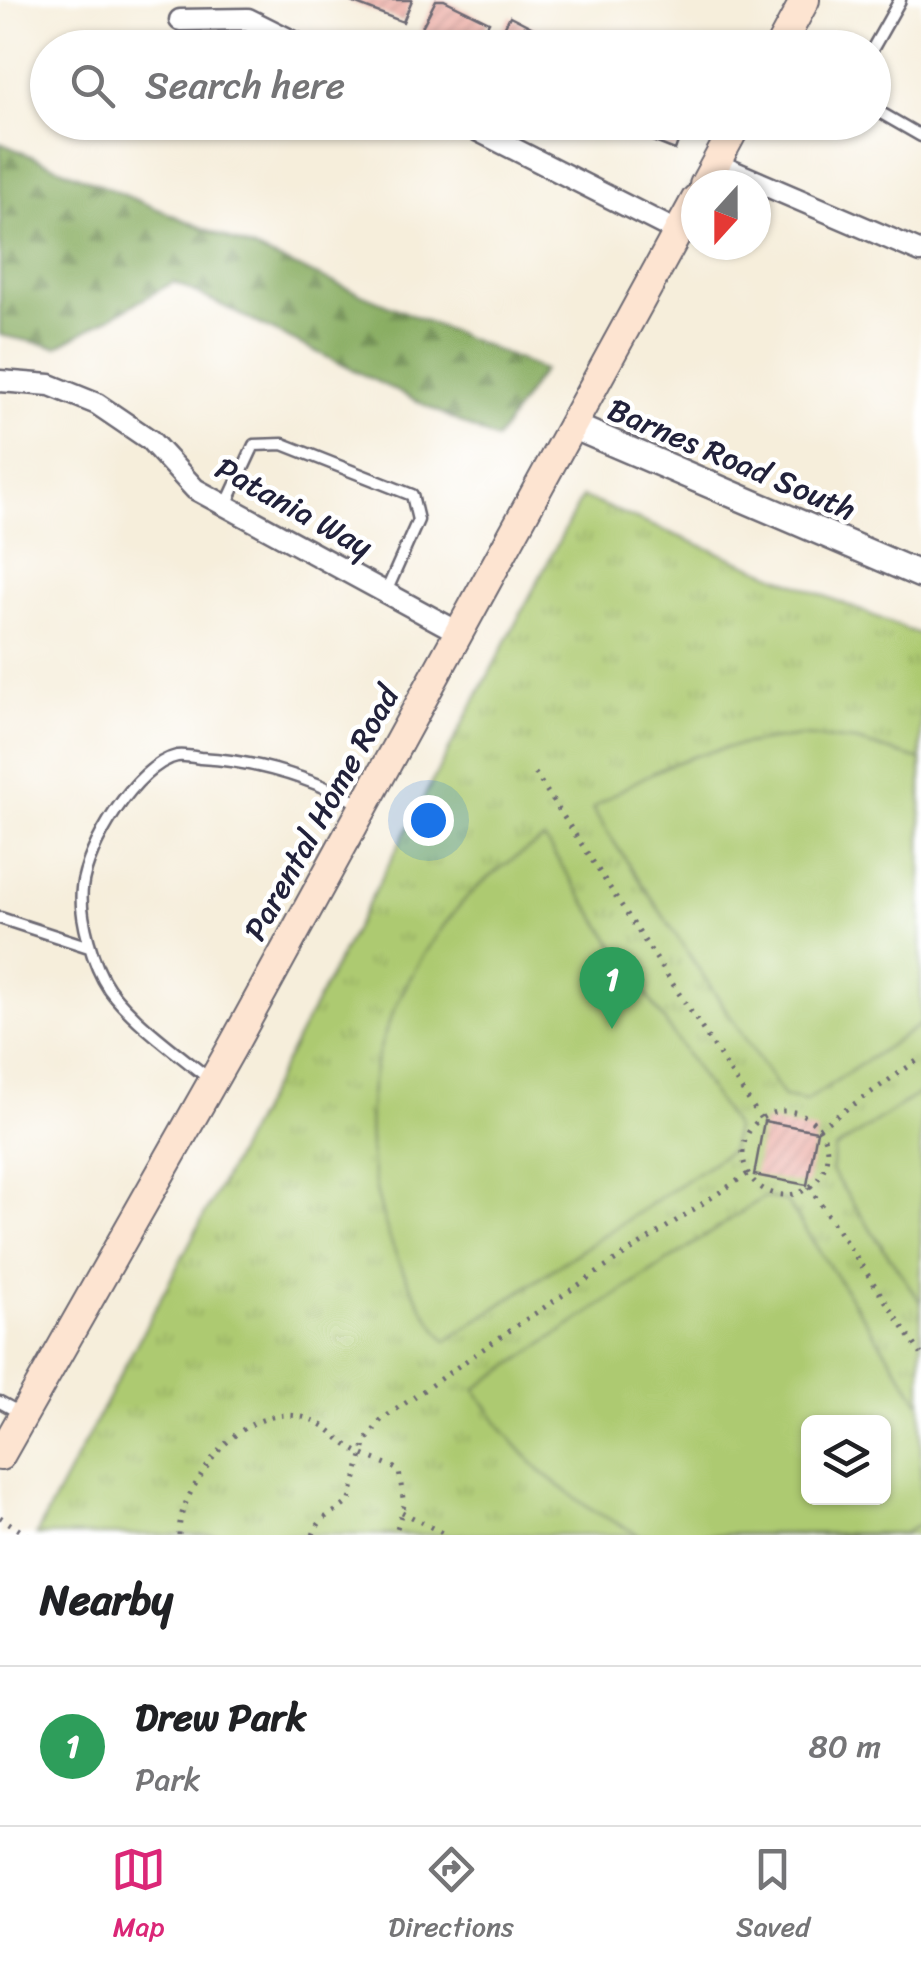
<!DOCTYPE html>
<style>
:root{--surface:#fff;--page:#f6f6f6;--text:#202124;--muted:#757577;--line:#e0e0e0;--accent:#db2777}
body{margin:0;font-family:Sriracha,sans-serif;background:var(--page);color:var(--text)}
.controls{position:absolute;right:30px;bottom:30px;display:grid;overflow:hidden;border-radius:15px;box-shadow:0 2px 8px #0004}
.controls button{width:90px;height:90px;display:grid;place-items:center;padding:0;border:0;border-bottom:2px solid var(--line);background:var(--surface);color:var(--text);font:50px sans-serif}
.compass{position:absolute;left:681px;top:170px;width:90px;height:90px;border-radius:50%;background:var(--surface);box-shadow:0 2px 8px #0004;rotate:201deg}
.you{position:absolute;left:428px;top:820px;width:35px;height:35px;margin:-25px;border:8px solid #fff;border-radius:50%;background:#1a73e8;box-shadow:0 0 0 15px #1a73e833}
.badge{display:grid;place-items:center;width:65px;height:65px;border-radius:50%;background:var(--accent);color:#fff;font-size:32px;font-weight:700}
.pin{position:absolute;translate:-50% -82px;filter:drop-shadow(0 2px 5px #0008)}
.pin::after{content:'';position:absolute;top:52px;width:35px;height:30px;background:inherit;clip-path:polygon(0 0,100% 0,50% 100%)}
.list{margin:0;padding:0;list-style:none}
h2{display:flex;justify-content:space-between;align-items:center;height:130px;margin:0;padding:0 40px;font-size:42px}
h2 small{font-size:32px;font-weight:400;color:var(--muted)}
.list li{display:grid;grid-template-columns:65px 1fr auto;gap:30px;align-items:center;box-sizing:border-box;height:160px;padding:0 40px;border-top:2px solid var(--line)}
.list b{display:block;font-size:38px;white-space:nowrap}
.list p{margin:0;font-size:32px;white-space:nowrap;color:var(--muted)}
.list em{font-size:32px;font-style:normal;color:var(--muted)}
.icon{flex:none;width:55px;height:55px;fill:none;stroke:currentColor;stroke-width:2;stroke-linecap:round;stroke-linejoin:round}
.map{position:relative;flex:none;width:921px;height:1535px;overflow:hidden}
.search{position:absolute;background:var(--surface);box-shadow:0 2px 8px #0004;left:30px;right:30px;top:30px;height:110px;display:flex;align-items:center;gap:25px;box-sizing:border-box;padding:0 35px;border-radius:55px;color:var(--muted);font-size:38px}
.sheet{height:290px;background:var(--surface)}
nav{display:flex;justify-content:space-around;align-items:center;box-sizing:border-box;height:140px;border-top:2px solid var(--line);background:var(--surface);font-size:28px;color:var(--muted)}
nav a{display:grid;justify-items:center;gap:5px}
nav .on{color:var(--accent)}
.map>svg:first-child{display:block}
.grass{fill:url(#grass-tufts);stroke:#687656;stroke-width:2.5;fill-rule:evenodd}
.forest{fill:url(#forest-firs);stroke:#56684f;stroke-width:2.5}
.pitch{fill:#adca71;stroke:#687656;stroke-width:2.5;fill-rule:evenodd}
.building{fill:url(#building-hatch)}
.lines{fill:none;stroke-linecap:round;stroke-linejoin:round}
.service-casing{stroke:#6c6973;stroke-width:15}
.minor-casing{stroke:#6c6973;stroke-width:25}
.tertiary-casing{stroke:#6c6973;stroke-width:30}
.secondary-casing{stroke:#6c6973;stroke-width:32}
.path{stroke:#6c6973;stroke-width:5;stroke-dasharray:2.5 8;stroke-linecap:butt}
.service{stroke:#fff;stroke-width:10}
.minor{stroke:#fff;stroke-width:20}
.tertiary{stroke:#fff;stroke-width:25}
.secondary{stroke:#fde4d1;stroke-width:28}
.labels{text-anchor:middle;stroke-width:9;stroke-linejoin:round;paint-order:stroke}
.street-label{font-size:32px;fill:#22223b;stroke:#fff}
</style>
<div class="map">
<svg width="921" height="1535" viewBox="0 0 921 1535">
<defs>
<pattern id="grass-tufts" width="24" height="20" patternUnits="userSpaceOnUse" patternTransform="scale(2.5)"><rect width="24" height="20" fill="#adca71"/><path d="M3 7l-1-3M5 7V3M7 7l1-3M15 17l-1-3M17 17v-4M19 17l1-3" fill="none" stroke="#95ad63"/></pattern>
<pattern id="forest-firs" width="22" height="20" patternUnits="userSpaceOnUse" patternTransform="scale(2.5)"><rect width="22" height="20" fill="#8aae63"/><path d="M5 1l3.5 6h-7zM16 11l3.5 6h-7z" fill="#708d53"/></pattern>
<pattern id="building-hatch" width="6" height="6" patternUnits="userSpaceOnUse" patternTransform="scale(2.5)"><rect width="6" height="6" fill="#ecada5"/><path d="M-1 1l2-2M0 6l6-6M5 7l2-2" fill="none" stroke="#ca958f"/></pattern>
</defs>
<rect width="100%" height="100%" fill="#fff"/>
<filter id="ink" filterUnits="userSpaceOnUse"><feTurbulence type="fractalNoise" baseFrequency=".01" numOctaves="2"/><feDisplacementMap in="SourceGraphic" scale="20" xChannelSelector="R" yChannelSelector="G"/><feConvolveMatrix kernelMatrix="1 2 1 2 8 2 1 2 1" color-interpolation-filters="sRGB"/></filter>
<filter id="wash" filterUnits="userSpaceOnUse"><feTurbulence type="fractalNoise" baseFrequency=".0048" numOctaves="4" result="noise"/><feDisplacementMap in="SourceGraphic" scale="40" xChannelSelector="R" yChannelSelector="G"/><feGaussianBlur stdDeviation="2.25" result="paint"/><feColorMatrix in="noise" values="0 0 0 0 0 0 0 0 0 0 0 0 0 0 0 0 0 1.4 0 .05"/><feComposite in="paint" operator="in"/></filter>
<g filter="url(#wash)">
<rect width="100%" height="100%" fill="#f6eedb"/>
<path class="grass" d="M582,497L921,635V1535H36ZM808,1422H884V1498H808Z"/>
<path class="forest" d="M0,143L543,370L496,440L174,282L57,347L0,335Z"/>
<path class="pitch" d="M801,736L856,741L921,760V1024L806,1101L784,1097L592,809C666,757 713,747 801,736Z
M544,839L735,1128L731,1150L446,1341C389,1267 357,1168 374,1074C384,1016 422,950 460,905C483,878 514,858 544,839Z
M921,1092V1303L831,1171L835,1149Z
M764,1197L786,1201L921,1404V1524L904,1533L640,1535L590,1509L540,1471L503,1430L475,1389ZM884,1422V1498H808V1422Z"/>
<g id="blocks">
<path class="building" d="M346,0H412L403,22Z
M436,0H444L489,22L476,48H452L420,31Z
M510,16L541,32L533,48H494Z
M624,122H685L675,150L622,129Z
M764,1121L817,1131L807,1185L754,1175Z"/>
</g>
</g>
<g filter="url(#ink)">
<use href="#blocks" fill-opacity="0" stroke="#6c6973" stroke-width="2.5"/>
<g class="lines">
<g class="service-casing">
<path id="service" d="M873,48L900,0
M874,109L921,136
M226,505L254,445L283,444L412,495L418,520L386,592
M0,918L89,947
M212,1081C181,1056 132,1021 109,989C93,966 79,917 82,888C86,848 136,765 177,756C184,755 194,757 200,758C258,761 309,777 360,804
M0,1402L22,1414"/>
</g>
<g class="minor-casing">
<path id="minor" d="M180,20L248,19L306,48
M461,122L678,232
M716,164L921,252
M0,381L50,385L97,404L150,440L195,489L460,633"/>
</g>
<g class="tertiary-casing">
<path id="tertiary" d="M573,426L921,575"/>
</g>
<g class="secondary-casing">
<path id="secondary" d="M779,48L805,0
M704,185L738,122
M0,1456L231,1049L696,199"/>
</g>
<path class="path" d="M535,773L761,1119
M743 1153a42 42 0 1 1 84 0a42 42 0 1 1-84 0Z
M819,1128L921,1058
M809,1187L921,1354
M402,1512L446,1535
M0,1517L27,1535
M179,1535C179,1508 193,1487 208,1465C231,1429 278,1400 320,1424C332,1430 340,1441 351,1448C366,1458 384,1461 399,1471L404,1505L395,1535
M313,1535C322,1512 334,1516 350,1500L366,1441L381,1420L522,1322L749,1173"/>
<use href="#service" class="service"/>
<use href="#minor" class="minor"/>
<use href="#tertiary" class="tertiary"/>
<use href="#secondary" class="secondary"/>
</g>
</g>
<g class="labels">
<g class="street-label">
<text transform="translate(732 459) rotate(23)" y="11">Barnes Road South</text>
<text transform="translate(294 507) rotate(29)" y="11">Patania Way</text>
<text transform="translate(321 813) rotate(-61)" y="11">Parental Home Road</text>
</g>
</g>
</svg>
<div class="controls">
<button><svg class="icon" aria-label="layers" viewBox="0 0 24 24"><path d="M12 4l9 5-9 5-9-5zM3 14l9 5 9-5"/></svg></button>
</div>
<svg class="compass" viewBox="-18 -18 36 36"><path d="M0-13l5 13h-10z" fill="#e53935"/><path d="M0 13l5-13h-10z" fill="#757577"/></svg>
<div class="you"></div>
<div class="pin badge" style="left:612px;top:1029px;background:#2e9e5b">1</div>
<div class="search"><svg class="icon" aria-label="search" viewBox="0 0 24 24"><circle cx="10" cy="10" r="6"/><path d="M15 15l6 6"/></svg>Search here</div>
</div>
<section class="sheet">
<h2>Nearby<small></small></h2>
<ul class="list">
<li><span class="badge" style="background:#2e9e5b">1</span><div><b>Drew Park</b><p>Park</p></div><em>80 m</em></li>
</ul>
</section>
<nav>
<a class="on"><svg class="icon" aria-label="map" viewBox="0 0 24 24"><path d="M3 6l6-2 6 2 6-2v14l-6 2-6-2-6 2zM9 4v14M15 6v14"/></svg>Map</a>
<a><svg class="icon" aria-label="directions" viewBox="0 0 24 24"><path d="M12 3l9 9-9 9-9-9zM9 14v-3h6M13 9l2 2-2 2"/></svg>Directions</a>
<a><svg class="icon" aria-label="saved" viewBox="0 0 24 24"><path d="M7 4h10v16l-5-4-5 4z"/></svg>Saved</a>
</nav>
